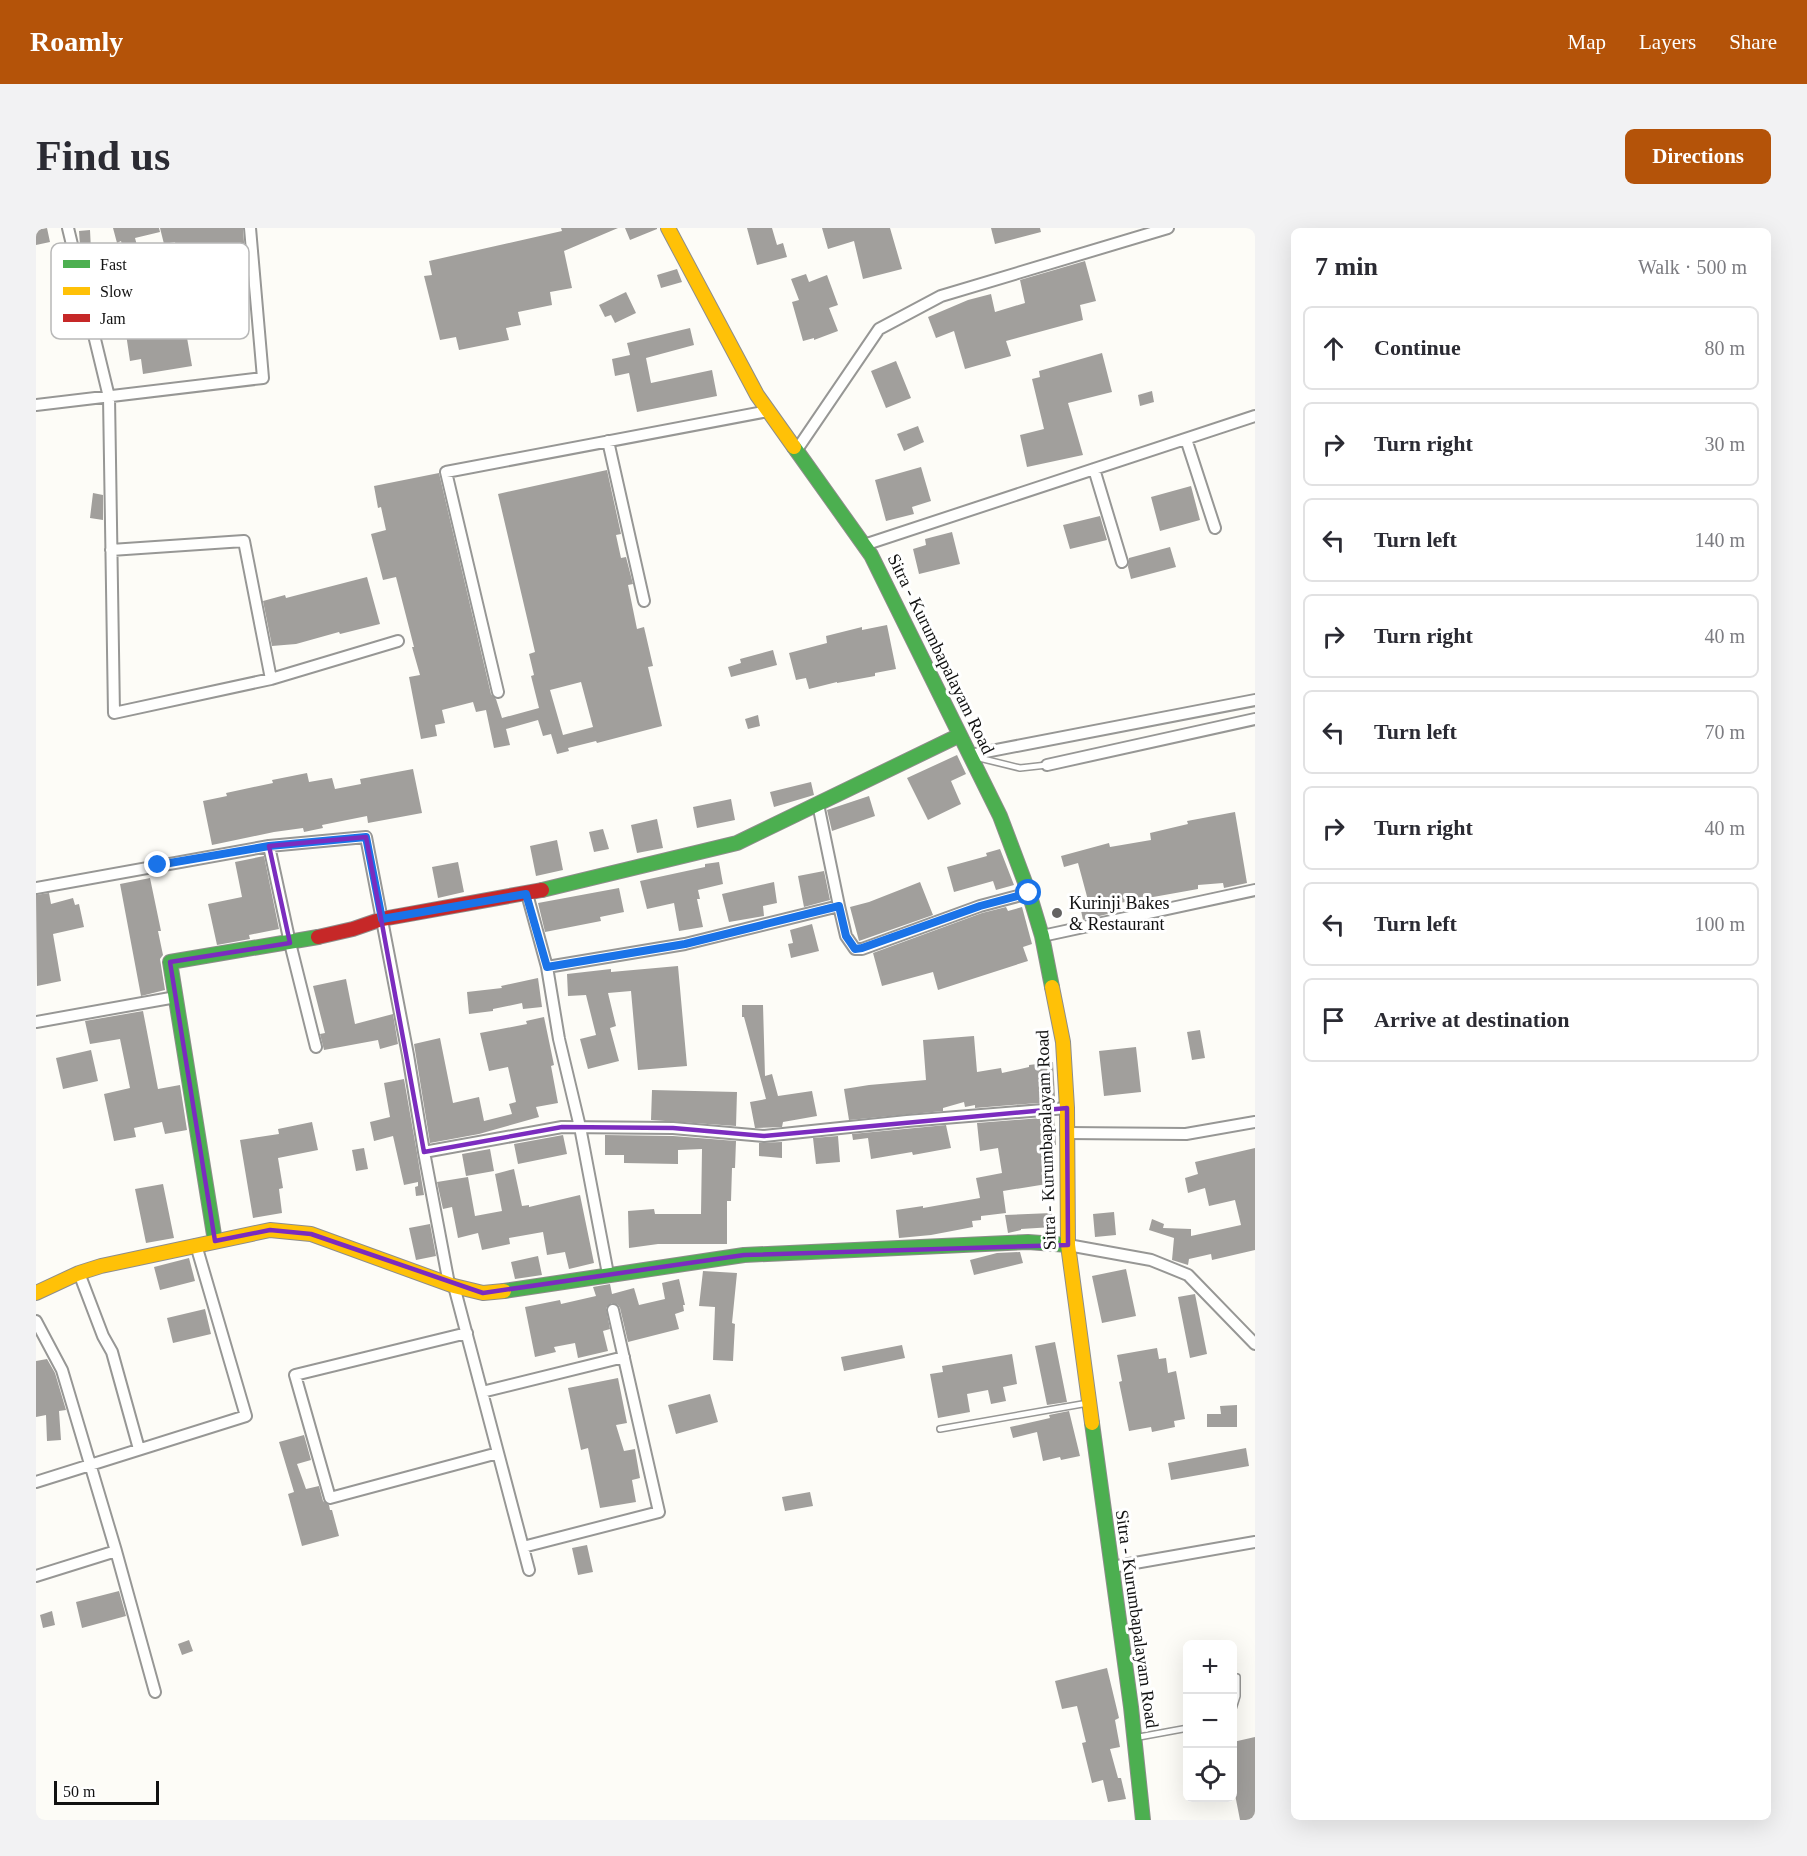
<!DOCTYPE html>
<meta charset="utf-8">
<style>
:root{--surface:#fff;--page:#f2f2f3;--text:#2b2b33;--muted:#7c7c81;--line:#e1e1e2;--accent:#b45309}
body{margin:0;font-family:Georgia,serif;background:var(--page);color:var(--text)}
.controls{position:absolute;right:18px;bottom:18px;display:grid;overflow:hidden;border-radius:9px;box-shadow:0 6px 24px #0002}
.controls button{width:54px;height:54px;display:grid;place-items:center;padding:0;border:0;border-bottom:2px solid var(--line);background:var(--surface);color:var(--text);font:30px sans-serif}
.scale{position:absolute;left:18px;bottom:15px;width:105px;box-sizing:border-box;padding-left:6px;border:3px solid #111;border-top:0;font-size:16px;line-height:21px;white-space:nowrap;color:#111;-webkit-text-stroke:4px #fff;paint-order:stroke}
.stop{position:absolute;width:18px;height:18px;margin:-14px;border:4px solid #1a73e8;border-radius:50%;background:#fff}
.stop.end{background:#1a73e8;border-color:#fff;box-shadow:0 2px 6px #0008}
.list{margin:0;padding:0;list-style:none}
h2{display:flex;justify-content:space-between;align-items:center;height:78px;margin:0;padding:0 24px;font-size:26px}
h2 small{font-size:20px;font-weight:400;color:var(--muted)}
.list li{display:grid;grid-template-columns:39px 1fr auto;gap:18px;align-items:center;box-sizing:border-box;height:84px;margin:0 12px 12px;padding:0 12px;border:2px solid var(--line);border-radius:9px}
.list b{display:block;font-size:22px;white-space:nowrap}
.list em{font-size:20px;font-style:normal;color:var(--muted)}
.icon{flex:none;width:33px;height:33px;fill:none;stroke:currentColor;stroke-width:2;stroke-linecap:round;stroke-linejoin:round}
.map{position:relative;flex:none;width:1219px;height:1592px;overflow:hidden;border-radius:9px}
header{display:flex;align-items:center;gap:36px;box-sizing:border-box;height:84px;padding:0 30px;background:var(--accent);color:#fff}
header strong{font-size:28px}
nav{display:flex;gap:33px;margin-inline-start:auto;font-size:21px}
.intro{display:flex;align-items:center;justify-content:space-between;box-sizing:border-box;height:144px;padding:0 36px}
h1{margin:0;font-size:42px}
.button{padding:15px 27px;border-radius:9px;background:var(--accent);color:#fff;font-size:21px;font-weight:700}
main{display:flex;gap:36px;padding:0 36px}
aside{flex:1;background:var(--surface);border-radius:9px;box-shadow:0 6px 24px #0002}
.map>svg:first-child{display:block}
.building{fill:#a19f9c;fill-rule:evenodd}
.lines{fill:none;stroke-linecap:round;stroke-linejoin:round}
.lane-casing{stroke:#979795;stroke-width:8}
.street-casing{stroke:#979795;stroke-width:14}
.fast-casing{stroke:#8e8d8b;stroke-width:16}
.slow-casing{stroke:#8e8d8b;stroke-width:16}
.jam-casing{stroke:#8e8d8b;stroke-width:16}
.lane{stroke:#fffffe;stroke-width:5}
.street{stroke:#fffffe;stroke-width:10}
.fast{stroke:#4caf50;stroke-width:14}
.slow{stroke:#ffc107;stroke-width:14}
.jam{stroke:#c62828;stroke-width:14}
.route{stroke:#1a73e8;stroke-width:8}
.marked{fill:none;stroke:#7b2cbf;stroke-width:4.5;stroke-linejoin:round}
.poi-dot{fill:#646362;stroke:#fff;stroke-width:2}
.labels{text-anchor:middle;stroke-width:6;stroke-linejoin:round;paint-order:stroke}
.street-label{font-size:18px;fill:#111;stroke:#fff}
.poi-label{font-size:18px;fill:#111;stroke:#fff;text-anchor:start}
.key{fill:#fff;stroke:#b8b8b8;stroke-width:1.5}
.key-label{font-size:16px;fill:#111}
</style>
<header>
<strong>Roamly</strong>
<nav><a>Map</a><a>Layers</a><a>Share</a></nav>
</header>
<div class="intro"><h1>Find us</h1><a class="button">Directions</a></div>
<main>
<div class="map">
<svg width="1219" height="1592" viewBox="0 0 1219 1592">
<rect width="100%" height="100%" fill="#fdfcf7"/>
<path class="building" d="M11,0L14,14L0,17V2Z
M77,0H123L124,4L99,10L102,21L88,24L85,13L81,15Z
M124,0H207L211,56L188,59L185,35L143,39L139,14L128,16Z
M525,0H582L528,23L536,60L514,64L516,77L482,84L485,97L470,100L473,112L423,122L420,109L404,112L388,48L396,47L393,33L526,3Z
M589,0H621V1L594,12Z
M711,0H736L741,17L747,15L751,29L721,37Z
M786,0H854L866,41L827,51L818,13L792,21Z
M955,0H1004L1005,4L959,16Z
M54,2L55,22L62,45L51,48L44,18L43,3Z
M1049,33L1060,73L1044,77L1047,92L970,113L975,128L929,141L918,103L900,110L892,89L932,72L955,66L959,84L989,75L984,52Z
M641,41L646,54L625,60L621,47Z
M153,43L157,74L145,76L156,138L107,146L105,131L94,133L89,99L67,104L64,92L112,82L105,52Z
M770,46L773,54L791,47L802,77L793,80L802,103L778,112V110L767,113L756,74L763,72L755,51Z
M590,64L600,85L579,95L575,87L569,89L563,77Z
M654,100L658,117L610,130L615,155L676,142L681,168L601,184L593,145L579,148L576,131L594,127L591,115Z
M1066,125L1076,164L1032,175L1047,227L991,239L984,207L1008,201L996,151L1004,149L1003,143Z
M860,133L875,170L850,180L835,143Z
M1116,163L1118,174L1104,178L1102,167Z
M882,198L888,214L868,223L861,206Z
M885,239L895,273L876,279L878,286L850,293L839,252Z
M571,242L585,306L580,307L585,330L590,329L597,356L592,357L601,401L608,399L617,438L612,439L626,498L561,515L560,513L532,520L533,523L521,526L515,506L507,508L502,492L470,501L474,517L458,520L450,482L440,484L437,474L406,482L409,495L399,497L401,508L385,511L373,449L384,447L376,419H378L360,349L347,352L335,306L350,302L345,279L342,280L338,258L403,245L455,466L460,471L466,490L503,480L495,448L498,447L493,426L499,424L462,266ZM545,454L557,499L527,507L514,462Z
M1155,258L1164,292L1124,303L1115,269Z
M57,265L67,267V292L54,290Z
M1064,288L1071,312L1034,321L1027,297Z
M916,304L924,336L883,346L877,321L890,317L889,311Z
M1134,319L1140,339L1095,351L1092,339L1093,330Z
M331,349L344,396L304,406L303,404L260,416L236,418L227,373L249,367L250,370Z
M851,397L860,441L839,445V448L801,455V454L773,461L770,450L760,452L753,425L791,415L790,408L826,399V402Z
M737,422L741,437L695,449L692,439L705,435L704,431Z
M722,487L724,498L712,501L709,491Z
M921,527L930,546L915,553L925,576L892,592L871,550Z
M377,541L386,585L332,595L331,588L286,597L287,600L268,604L267,600L238,604L176,617L167,573L191,568L190,565L237,555L236,552L271,545L273,554L296,550L299,561L325,556L324,551Z
M775,554L778,567L738,579L734,564Z
M833,568L839,588L796,603L791,582Z
M695,571L699,592L661,600L657,579Z
M1199,584L1211,655L1188,660L1187,655L1162,657V661L1078,676L1080,684L1047,692L1044,678L1053,676L1042,635L1028,639L1025,628L1073,615L1074,619L1115,612L1114,605L1152,596L1151,593Z
M621,591L627,620L601,625L595,597Z
M567,601L573,621L558,624L553,604Z
M521,612L527,642L500,648L494,618Z
M964,621L978,657L960,662L957,653L918,664L911,639L951,628L950,625Z
M228,628L243,701L213,707L214,711L181,717L172,676L206,669L199,634Z
M422,634L428,664L402,670L396,639Z
M683,634L687,656L662,662L664,671H661L667,699L643,703L638,675L611,681L604,653L669,639V636Z
M788,643L794,672L768,679L762,648Z
M114,650L125,703H122L127,727L124,731L129,762L105,768L84,656Z
M738,654L741,675L727,678L728,688L693,694L686,666Z
M884,654L897,687L823,713L814,679L833,674Z
M583,660L588,684L564,689L565,693L509,704L502,675Z
M13,665L15,676L37,670L39,677L43,676L48,699L17,706L25,753L1,758L0,667Z
M970,679L972,683L986,679L996,716L987,719L992,733L902,762L897,744L846,758L837,725L946,685Z
M776,696L783,723L755,730L752,716L757,715L754,702Z
M642,738L651,838L602,842L595,763L572,765L580,798L574,800L583,833L552,841L544,811L560,807L550,767L532,768L531,746L575,741V744Z
M502,750L506,779L487,781L486,775L457,781V783L433,786L431,764L466,760L465,758Z
M310,751L319,796L357,786L362,816L344,821L342,812L288,822L284,806L289,805L277,758Z
M706,777H727L729,848L736,846L742,868L776,863L781,888L747,894L746,899L719,900L714,874L730,871L708,789H706Z
M107,783L122,861L144,857L151,902L129,906L126,894L98,900L100,909L78,913L68,866L94,860L84,811L54,816L49,793Z
M508,789L518,837L515,838L522,875L500,879L503,889L443,906L394,915L378,816L404,810L417,875L443,869L448,893L476,886L473,876L480,874L472,839L453,843L444,805L491,796L490,793Z
M1164,802L1169,830L1156,832L1151,804Z
M938,808L941,844L965,840L966,845L993,839V837L1017,834L1019,869L1014,870L1015,874L939,880V877L929,879L928,874L907,880V883L813,892L808,861L833,857L890,852L887,812Z
M1100,819L1105,864L1068,868L1063,823Z
M55,822L62,853L27,861L20,830Z
M368,851L381,925L388,967L380,968L379,959L382,958V954L368,957L357,908L338,913L334,894L354,889L348,855Z
M616,862L701,864L700,898L615,892Z
M1018,889L1020,917L1011,918L1017,955L967,963L970,985L945,988V992L936,993L937,999L895,1007L863,1010L860,982L887,978V980L944,970L940,950L966,945L962,920L944,923L941,895Z
M276,894L282,922L242,930L247,960L243,961L246,985L217,990L204,912L243,906L242,901Z
M910,897L915,920L877,927L876,924L835,931L832,910L817,912L816,906Z
M527,907L531,926L482,936L478,916Z
M569,907L637,908L700,913L699,940H696L695,973H691V1016H622L593,1020L592,983L618,981L619,986H665L666,921L642,922V936L588,935V927H569Z
M802,908L804,934L780,936L777,910Z
M746,914V930L723,928V915Z
M328,920L332,941L320,943L316,922Z
M1219,920V1022L1176,1032L1175,1026L1153,1031L1152,1037L1136,1032L1138,1010L1113,1002L1116,991L1128,996L1127,1000L1155,1001V1008L1205,997L1199,972L1173,978L1169,960L1152,965L1149,950L1162,946L1159,934Z
M454,921L458,943L430,948L426,926Z
M478,941L486,978L493,977V979L544,967L558,1035L533,1041L529,1024L511,1027L507,1004L473,1010L474,1016L446,1022L442,1005L422,1010L416,979L407,981L401,954L432,949L439,988L466,983L459,946Z
M127,956L138,1010L110,1015L99,961Z
M1078,984L1080,1007L1059,1009L1057,986Z
M1016,985L1017,999L985,1001V1002L972,1005L969,987Z
M394,996L400,1028L380,1032L373,1000Z
M984,1024L987,1035L938,1047L934,1032L961,1025Z
M502,1028L506,1047L479,1051L475,1034Z
M153,1030L159,1053L124,1062L118,1039Z
M1090,1041L1100,1088L1066,1095L1056,1048Z
M667,1043L701,1045L696,1095L699,1096L697,1133L677,1132L679,1079L663,1078Z
M643,1051L649,1077H647L648,1083L639,1086L643,1101L592,1114L584,1080L582,1077L576,1075L570,1080L574,1101L567,1103L572,1123L542,1130L539,1115L518,1119L520,1124L499,1129L489,1079L524,1072L525,1076L560,1068L557,1059L574,1056L576,1066L598,1060L603,1077L629,1071L626,1055Z
M1159,1066L1171,1126L1154,1130L1142,1069Z
M169,1081L175,1106L137,1115L131,1090Z
M1019,1114L1031,1174L1011,1177L999,1118Z
M866,1117L869,1130L808,1143L805,1129Z
M1121,1120L1123,1131L1130,1130L1132,1145L1140,1143L1149,1191L1138,1193L1139,1199L1116,1204L1115,1199L1093,1203L1083,1154L1086,1153L1081,1127Z
M976,1126L981,1156L967,1159L970,1173L955,1176L952,1162L931,1166L934,1184L902,1190L894,1146L907,1144L906,1138Z
M11,1131L19,1145L30,1182L23,1183L25,1212L11,1213L10,1187L0,1189V1133Z
M582,1150L591,1195L580,1197L588,1223L599,1221L604,1250L596,1252L600,1274L564,1280L552,1220L545,1222L532,1160Z
M674,1166L682,1194L640,1206L632,1177Z
M1201,1177V1199H1171V1186H1185L1184,1178Z
M1033,1183L1044,1228L1025,1232L1024,1229L1007,1233L1001,1204L977,1210L974,1199L1014,1190L1013,1187Z
M268,1207L275,1232L261,1236L270,1261L283,1258L287,1273L293,1277L294,1282H296L303,1308L266,1318L252,1266L258,1264L243,1214Z
M1210,1220L1213,1238L1135,1252L1132,1235Z
M774,1264L777,1278L749,1283L746,1269Z
M551,1317L557,1344L542,1347L536,1320Z
M83,1363L90,1388L46,1400L40,1374Z
M16,1383L19,1397L7,1400L4,1387Z
M153,1412L157,1423L146,1427L142,1416Z
M1071,1440L1083,1490L1079,1492L1084,1519L1074,1521L1082,1550H1085L1090,1571L1072,1574L1067,1552L1056,1555L1046,1515L1050,1514L1041,1478L1026,1481L1019,1453Z
M1219,1509V1592H1204L1197,1556V1514Z"/>
<g class="lines">
<g class="lane-casing">
<path id="lane" d="M939,529L984,540L1011,537
M904,1201L1052,1175
M1196,1484L1201,1468V1449
M1103,1509L1152,1500"/>
</g>
<g class="street-casing">
<path id="street" d="M32,0L73,169L78,485L235,451L362,413
M0,177L227,150L214,0
M1150,211L1179,300
M572,213L608,373
M760,223L843,101L905,68L1132,0
M1058,241L1086,334
M828,317L1219,188
M75,322L208,313L235,451
M462,464L410,244L732,183
M934,527L1219,472
M1011,537L1219,491
M233,618L254,715L280,819
M0,660L233,618L330,609L372,827L388,924
M491,666L511,739L649,716L803,678L782,576
M803,678L810,708L819,721H826L944,678L993,665
M1006,708L1219,662
M511,739L523,811L544,899L572,1046
M0,794L140,769
M1030,905L1150,906L1219,894
M1032,1017L1115,1032L1152,1047L1219,1116
M43,1045L67,1108L76,1124L103,1221
M413,1056L388,924L526,899L637,900L728,908L871,893L1031,880
M418,1058L493,1342
M0,1093L26,1142L80,1323L0,1348
M431,1105L259,1147L294,1270L462,1225
M446,1164L588,1129
M0,1254L210,1188L160,1017
M487,1319L623,1284L577,1082
M80,1323L119,1464
M1076,1339L1219,1314"/>
</g>
<g class="fast-casing">
<path id="fast" d="M758,219L835,327L964,588L993,665L1006,708L1016,759
M506,662L701,615L924,507
M179,1013L134,734L282,709
M468,1063L708,1027L992,1014L1032,1017
M1056,1195L1095,1479L1107,1592"/>
</g>
<g class="slow-casing">
<path id="slow" d="M632,0L721,167L758,219
M1016,759L1027,814L1031,880L1032,1017L1056,1195
M0,1065L43,1045L65,1038L234,1002L275,1006L418,1058L447,1065L468,1063"/>
</g>
<g class="jam-casing">
<path id="jam" d="M282,709L317,701L346,691L506,662"/>
</g>
<use href="#lane" class="lane"/>
<use href="#street" class="street"/>
<use href="#fast" class="fast"/>
<use href="#slow" class="slow"/>
<use href="#jam" class="jam"/>
</g>
<g class="lines">
<path class="route" d="M122,637L233,618L330,609L346,691L490,666L511,739L649,716L803,678L810,708L819,721L826,720L944,678L993,665"/>
</g>
<path class="marked" d="M330,609L388,924L526,899L637,900L728,908L1031,880L1032,1017L708,1027L447,1065L275,1006L234,1002L179,1013L134,734L254,715L233,618Z"/>
<circle class="poi-dot" cx="1021" cy="685" r="6"/>
<g class="labels">
<g class="street-label">
<text transform="translate(905 426) rotate(64)" y="6">Sitra - Kurumbapalayam Road</text>
<text transform="translate(1010 912) rotate(-92)" y="6">Sitra - Kurumbapalayam Road</text>
<text transform="translate(1101 1391) rotate(82)" y="6">Sitra - Kurumbapalayam Road</text>
</g>
<g class="poi-label">
<text x="1033" y="681">Kurinji Bakes<tspan x="1033" dy="21">&amp; Restaurant</tspan></text>
</g>
</g>
<rect x="15" y="15" width="198" height="96" rx="9" class="key"/>
<rect x="27" y="32" width="27" height="8" fill="#4caf50"/>
<rect x="27" y="59" width="27" height="8" fill="#ffc107"/>
<rect x="27" y="86" width="27" height="8" fill="#c62828"/>
<g class="key-label">
<text x="64" y="42">Fast</text>
<text x="64" y="69">Slow</text>
<text x="64" y="96">Jam</text>
</g>
</svg>
<div class="controls">
<button>+</button>
<button>−</button>
<button><svg class="icon" aria-label="locate" viewBox="0 0 24 24"><circle cx="12" cy="12" r="6"/><path d="M12 2v4M12 18v4M2 12h4M18 12h4"/></svg></button>
</div>
<div class="scale">50 m</div>
<div class="stop" style="left:993px;top:665px"></div>
<div class="stop end" style="left:122px;top:637px"></div>
</div>
<aside>
<h2>7 min<small>Walk · 500 m</small></h2>
<ul class="list">
<li><svg class="icon" aria-label="ahead" viewBox="0 0 24 24"><path d="M12 20V5M6 11l6-6 6 6"/></svg><div><b>Continue</b></div><em>80 m</em></li>
<li><svg class="icon" aria-label="right" viewBox="0 0 24 24"><path d="M7 20v-9h11M14 6l5 5-5 5"/></svg><div><b>Turn right</b></div><em>30 m</em></li>
<li><svg class="icon" aria-label="left" viewBox="0 0 24 24"><path d="M17 20v-9H6M10 6l-5 5 5 5"/></svg><div><b>Turn left</b></div><em>140 m</em></li>
<li><svg class="icon" aria-label="right" viewBox="0 0 24 24"><path d="M7 20v-9h11M14 6l5 5-5 5"/></svg><div><b>Turn right</b></div><em>40 m</em></li>
<li><svg class="icon" aria-label="left" viewBox="0 0 24 24"><path d="M17 20v-9H6M10 6l-5 5 5 5"/></svg><div><b>Turn left</b></div><em>70 m</em></li>
<li><svg class="icon" aria-label="right" viewBox="0 0 24 24"><path d="M7 20v-9h11M14 6l5 5-5 5"/></svg><div><b>Turn right</b></div><em>40 m</em></li>
<li><svg class="icon" aria-label="left" viewBox="0 0 24 24"><path d="M17 20v-9H6M10 6l-5 5 5 5"/></svg><div><b>Turn left</b></div><em>100 m</em></li>
<li><svg class="icon" aria-label="arrive" viewBox="0 0 24 24"><path d="M6 21V4h12l-3 4 3 4H6"/></svg><div><b>Arrive at destination</b></div></li>
</ul>
</aside>
</main>
